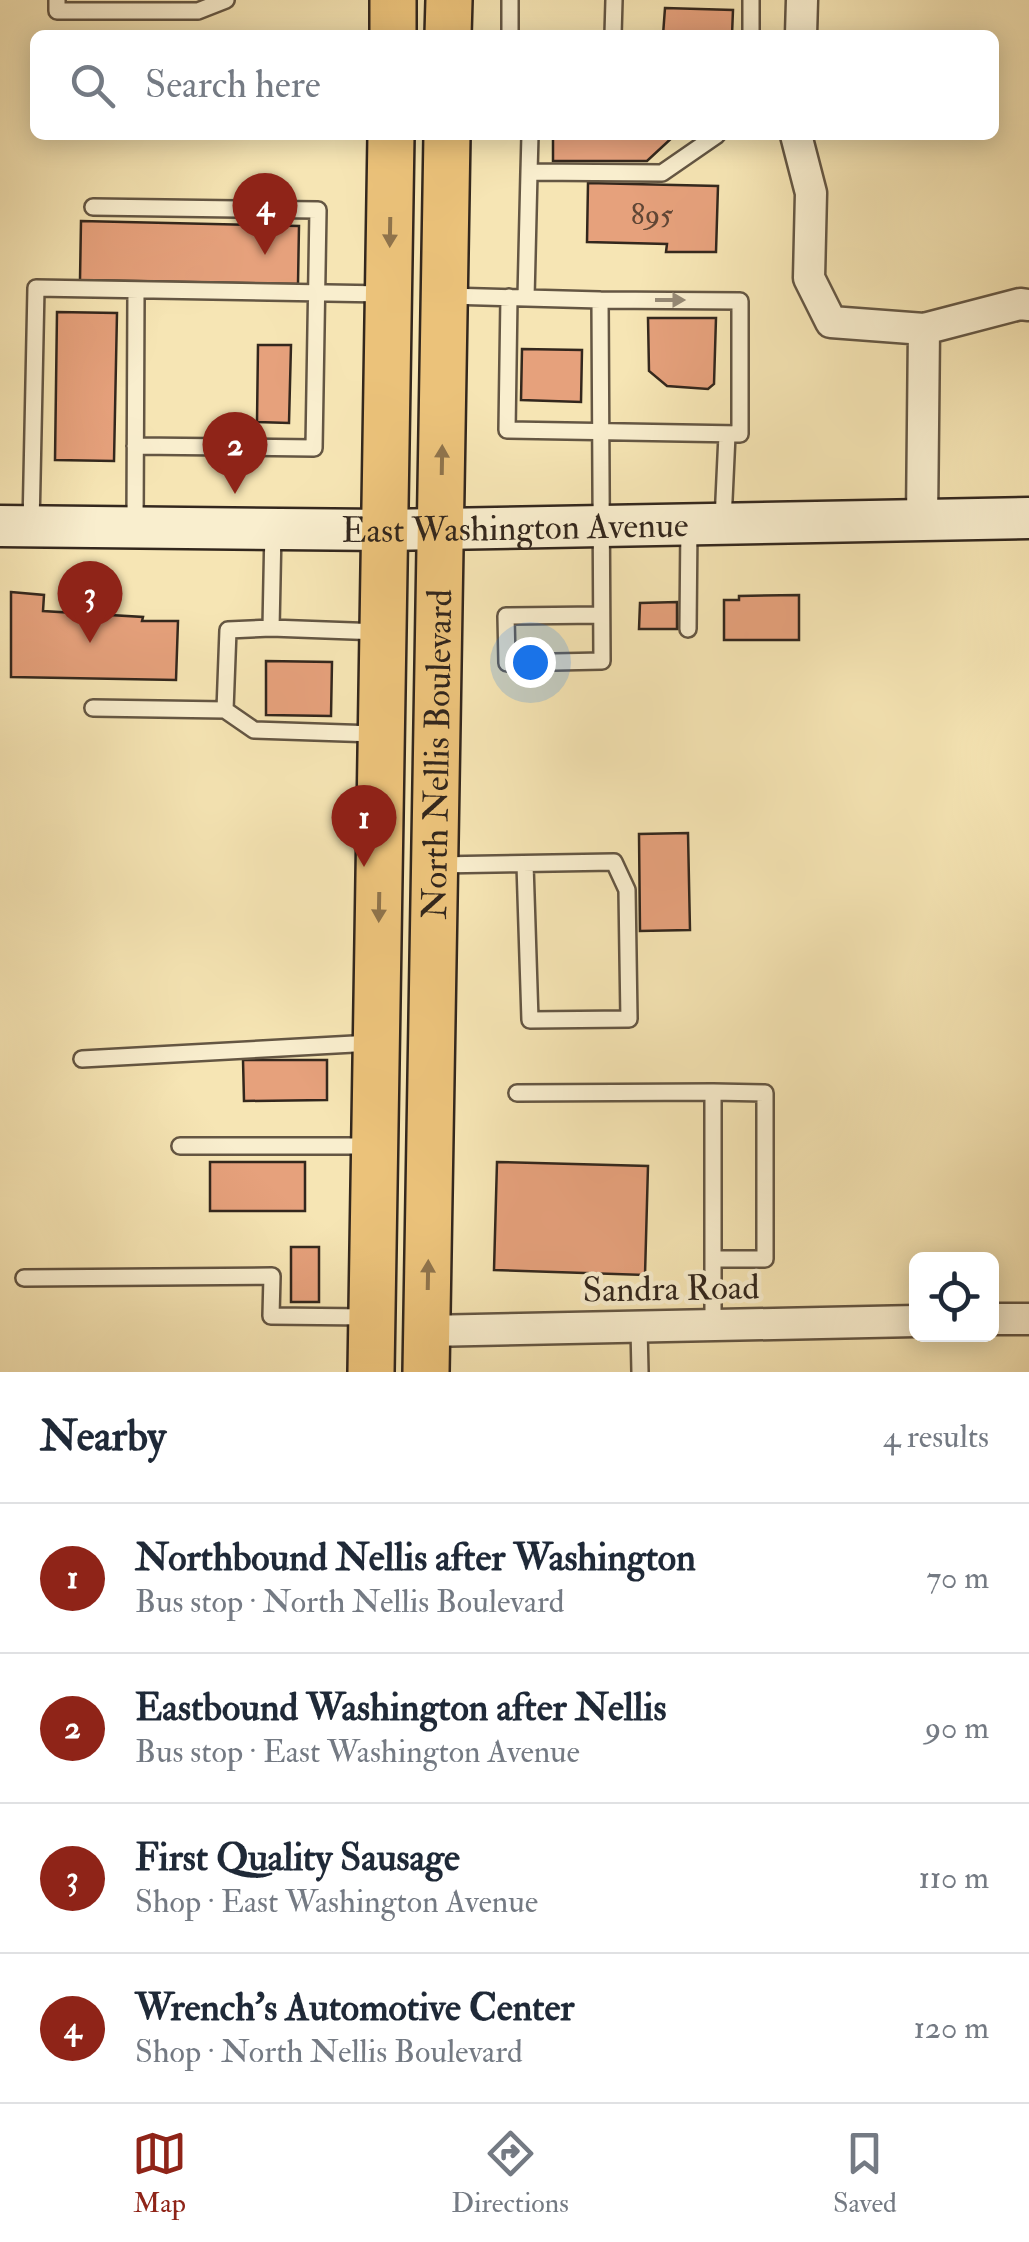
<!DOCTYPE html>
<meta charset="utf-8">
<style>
:root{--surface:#fff;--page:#f6f6f7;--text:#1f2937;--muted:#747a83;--line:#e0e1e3;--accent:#8f2418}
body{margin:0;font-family:"IM FELL Double Pica",serif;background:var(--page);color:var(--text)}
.controls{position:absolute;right:30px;bottom:30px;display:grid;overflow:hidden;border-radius:15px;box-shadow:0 5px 25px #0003}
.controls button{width:90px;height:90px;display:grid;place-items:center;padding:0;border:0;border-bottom:2px solid var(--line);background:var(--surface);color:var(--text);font:50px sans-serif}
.you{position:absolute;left:530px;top:662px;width:35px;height:35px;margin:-25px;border:8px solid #fff;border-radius:50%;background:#1a73e8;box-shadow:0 0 0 15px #1a73e833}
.badge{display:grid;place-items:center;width:65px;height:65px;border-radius:50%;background:var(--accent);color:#fff;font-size:32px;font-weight:700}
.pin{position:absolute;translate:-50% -82px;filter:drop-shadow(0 2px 5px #0008)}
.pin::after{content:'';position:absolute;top:52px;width:35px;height:30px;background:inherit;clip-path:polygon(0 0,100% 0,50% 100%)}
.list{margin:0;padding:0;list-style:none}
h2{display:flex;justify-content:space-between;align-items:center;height:130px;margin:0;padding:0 40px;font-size:42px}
h2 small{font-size:32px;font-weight:400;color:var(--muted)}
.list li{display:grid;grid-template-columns:65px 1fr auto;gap:30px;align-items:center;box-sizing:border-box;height:150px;padding:0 40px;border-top:2px solid var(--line)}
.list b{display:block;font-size:38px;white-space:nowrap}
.list p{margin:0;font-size:32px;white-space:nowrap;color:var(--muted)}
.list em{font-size:32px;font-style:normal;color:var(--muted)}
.icon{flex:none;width:55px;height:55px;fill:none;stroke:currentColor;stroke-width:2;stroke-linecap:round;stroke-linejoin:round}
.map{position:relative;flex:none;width:1029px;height:1372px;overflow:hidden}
.search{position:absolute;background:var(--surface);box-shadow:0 5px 25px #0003;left:30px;right:30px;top:30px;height:110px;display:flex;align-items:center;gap:25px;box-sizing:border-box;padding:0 35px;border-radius:15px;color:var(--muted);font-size:38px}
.sheet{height:730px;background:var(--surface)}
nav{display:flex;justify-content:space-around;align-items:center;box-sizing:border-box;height:140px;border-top:2px solid var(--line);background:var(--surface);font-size:28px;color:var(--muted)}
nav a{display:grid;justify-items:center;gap:5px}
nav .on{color:var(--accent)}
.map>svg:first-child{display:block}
.building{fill:#e6a17c;stroke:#33271d;stroke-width:2.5}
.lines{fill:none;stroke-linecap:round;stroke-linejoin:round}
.service-casing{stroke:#645643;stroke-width:20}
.minor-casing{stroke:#645643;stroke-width:35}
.secondary-casing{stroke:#33271d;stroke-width:45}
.primary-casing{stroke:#33271d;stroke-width:50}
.service{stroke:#f9eece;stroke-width:15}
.minor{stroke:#f9eece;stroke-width:30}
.secondary{stroke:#f9eece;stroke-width:40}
.primary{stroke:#ebc27a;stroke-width:45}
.oneway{fill:#8f744c}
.oneway2{fill:#968a76}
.labels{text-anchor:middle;stroke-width:9;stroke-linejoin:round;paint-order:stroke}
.number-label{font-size:30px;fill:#604635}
.street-label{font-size:35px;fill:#33271d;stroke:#f9eece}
</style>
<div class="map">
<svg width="1029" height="1372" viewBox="0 0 1029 1372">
<rect width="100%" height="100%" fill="#f6e5b4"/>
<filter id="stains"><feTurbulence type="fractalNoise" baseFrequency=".002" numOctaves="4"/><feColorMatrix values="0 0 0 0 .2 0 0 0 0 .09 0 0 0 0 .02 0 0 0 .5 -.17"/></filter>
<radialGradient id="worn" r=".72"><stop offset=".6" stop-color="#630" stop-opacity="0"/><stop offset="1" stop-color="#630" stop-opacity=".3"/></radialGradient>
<path class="building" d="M665,8L733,10L732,35H663Z
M553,135H675L647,161H553Z
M588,183L718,186L716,252H666L667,244L587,242Z
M81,221L299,226L298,284L80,280Z
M57,312L117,313L114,461L55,460Z
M648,318H716L714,384L708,389L667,386L649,371Z
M258,345H291L289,423L257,422Z
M522,349L582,350L581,402L521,400Z
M11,592L44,595L43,611L143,617L142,621H178L176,680L11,677Z
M799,595V640H724V600H739V596Z
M677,602V629H639L640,603Z
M266,661L332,662L331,716L266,715Z
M688,833L690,930L640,931L639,834Z
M243,1060H327V1100L244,1101Z
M210,1162H305V1211H210Z
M497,1162L648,1166L645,1275L494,1270Z
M291,1247H319V1302H291Z"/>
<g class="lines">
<g class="service-casing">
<path id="service" d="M57,0V11H198L226,0
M510,0V35
M751,0V35
M613,35L614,0
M530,135L529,172L662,173L717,135
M93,207L318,210L314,448L135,446
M448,296L600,300L602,661L507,663L506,616L601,615
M509,297L507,430L740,434V301L600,300
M526,298L529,172
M723,521L727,435
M31,526L36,288L385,294
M135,527L136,290
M273,529L271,628L380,632
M688,629L689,524
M93,708L225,710L228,630L271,628
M225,710L254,730L375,734
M437,865L614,862L627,890L629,1019L530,1020L525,864
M82,1059L372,1043
M517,1093L713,1092V1325
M180,1146H371
M713,1259H765V1093L713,1092
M24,1278L272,1276L271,1316L368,1317
M639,1327L640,1372"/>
</g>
<g class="minor-casing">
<path id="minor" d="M801,35L802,0
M796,135L811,193L809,278L831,322L924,329L1020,304L1029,305
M922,520L924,329
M992,1319H1029
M427,1331L916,1321"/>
</g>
<g class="secondary-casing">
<g id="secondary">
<path id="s1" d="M0,526L385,530L1029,518"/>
</g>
</g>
<g class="primary-casing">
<g id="primary">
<path d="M393,35V0"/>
<path d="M448,35L449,0"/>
<path d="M371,1372L391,135"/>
<path id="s2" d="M426,1372L447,135"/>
</g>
</g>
<use href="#service" class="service"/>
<use href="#minor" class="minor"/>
<use href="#secondary" class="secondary"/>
<use href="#primary" class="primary"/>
</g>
<defs><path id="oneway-solid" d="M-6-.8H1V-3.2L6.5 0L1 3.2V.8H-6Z" transform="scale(2.5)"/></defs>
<g class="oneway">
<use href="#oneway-solid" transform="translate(390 232) rotate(91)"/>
<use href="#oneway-solid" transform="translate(442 460) rotate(-89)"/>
<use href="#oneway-solid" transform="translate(379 907) rotate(91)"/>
<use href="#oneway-solid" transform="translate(428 1275) rotate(-89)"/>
</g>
<use class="oneway2" href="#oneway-solid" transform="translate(670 300)"/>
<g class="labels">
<g class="number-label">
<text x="652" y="224">895</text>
</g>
<g class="street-label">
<text dy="12" stroke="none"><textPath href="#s1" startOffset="515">East Washington Avenue</textPath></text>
<text dy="12" stroke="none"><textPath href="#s2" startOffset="618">North Nellis Boulevard</textPath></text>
<text transform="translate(671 1288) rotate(-1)" y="12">Sandra Road</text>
</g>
</g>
<rect width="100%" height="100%" filter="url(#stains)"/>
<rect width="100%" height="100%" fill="url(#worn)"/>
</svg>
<div class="controls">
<button><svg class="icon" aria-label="locate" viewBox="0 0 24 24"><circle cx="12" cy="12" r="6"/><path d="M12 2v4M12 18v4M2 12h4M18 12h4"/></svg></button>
</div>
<div class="you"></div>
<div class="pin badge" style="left:364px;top:867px">1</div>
<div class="pin badge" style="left:235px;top:494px">2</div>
<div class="pin badge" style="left:90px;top:643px">3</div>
<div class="pin badge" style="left:265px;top:255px">4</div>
<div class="search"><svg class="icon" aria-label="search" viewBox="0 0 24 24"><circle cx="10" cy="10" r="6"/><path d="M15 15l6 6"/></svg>Search here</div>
</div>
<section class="sheet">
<h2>Nearby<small>4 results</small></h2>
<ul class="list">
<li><span class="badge">1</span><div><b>Northbound Nellis after Washington</b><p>Bus stop · North Nellis Boulevard</p></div><em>70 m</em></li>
<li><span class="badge">2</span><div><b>Eastbound Washington after Nellis</b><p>Bus stop · East Washington Avenue</p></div><em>90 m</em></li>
<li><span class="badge">3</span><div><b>First Quality Sausage</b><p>Shop · East Washington Avenue</p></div><em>110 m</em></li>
<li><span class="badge">4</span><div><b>Wrench's Automotive Center</b><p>Shop · North Nellis Boulevard</p></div><em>120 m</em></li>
</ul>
</section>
<nav>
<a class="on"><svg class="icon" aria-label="map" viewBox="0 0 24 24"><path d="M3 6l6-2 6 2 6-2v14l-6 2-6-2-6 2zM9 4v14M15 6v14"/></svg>Map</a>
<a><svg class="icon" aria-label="directions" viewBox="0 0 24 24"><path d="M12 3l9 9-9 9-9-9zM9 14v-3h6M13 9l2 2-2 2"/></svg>Directions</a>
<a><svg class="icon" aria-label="saved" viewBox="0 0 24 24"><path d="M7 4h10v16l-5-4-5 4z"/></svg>Saved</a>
</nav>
